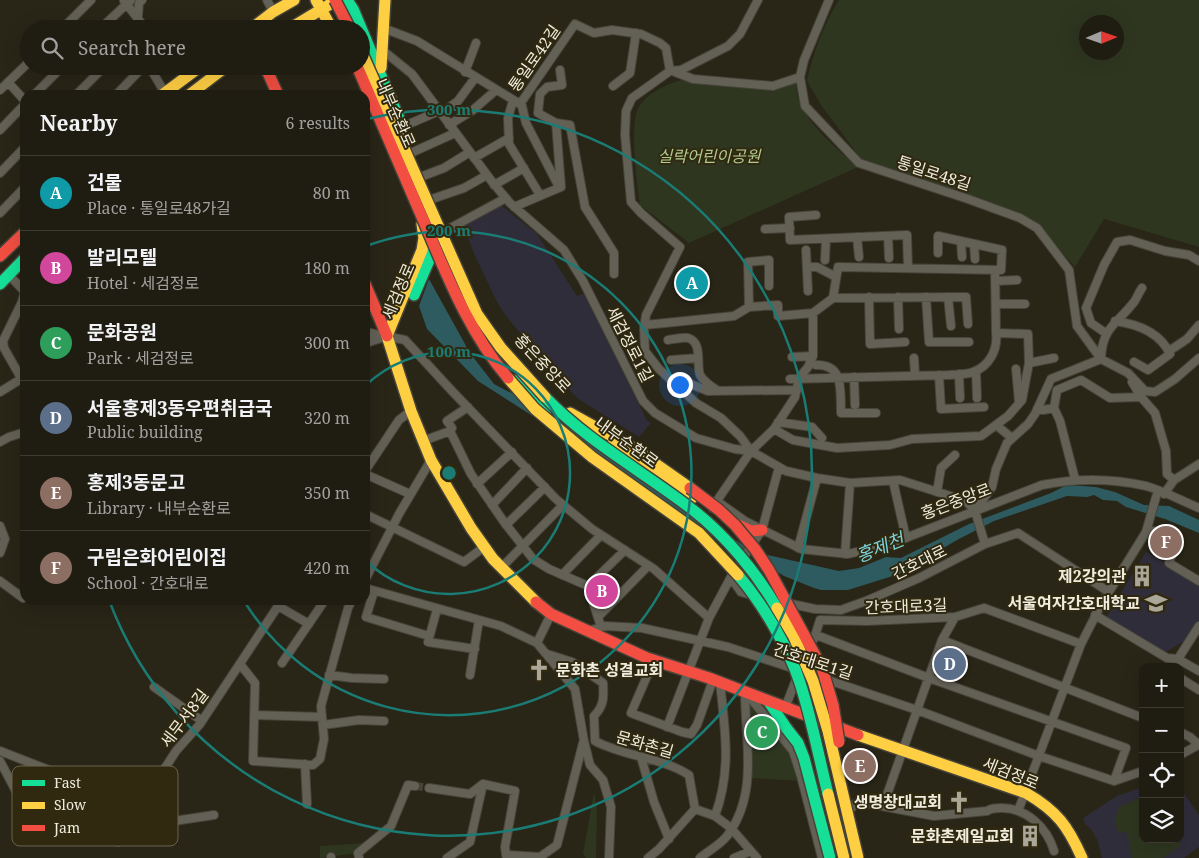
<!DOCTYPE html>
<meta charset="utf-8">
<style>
:root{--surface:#1f1c11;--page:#27251a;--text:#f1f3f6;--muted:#a1a19f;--line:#3c3a31;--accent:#0b8043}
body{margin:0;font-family:"Noto Serif","Noto Sans KR",serif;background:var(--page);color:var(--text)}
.controls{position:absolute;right:15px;bottom:15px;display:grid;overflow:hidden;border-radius:10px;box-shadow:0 5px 20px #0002}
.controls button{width:45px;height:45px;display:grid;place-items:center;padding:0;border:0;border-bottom:1px solid var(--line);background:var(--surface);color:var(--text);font:25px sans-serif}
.compass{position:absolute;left:1079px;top:15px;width:45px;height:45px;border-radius:50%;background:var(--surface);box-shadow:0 5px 20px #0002;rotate:88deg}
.you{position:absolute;left:679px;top:384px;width:18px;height:18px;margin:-12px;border:4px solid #fff;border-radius:50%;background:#1a73e8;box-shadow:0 0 0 8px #1a73e833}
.badge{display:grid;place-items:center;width:32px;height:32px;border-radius:50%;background:var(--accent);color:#fff;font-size:16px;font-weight:700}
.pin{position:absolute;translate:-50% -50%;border:2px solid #fff;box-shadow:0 1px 5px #0006}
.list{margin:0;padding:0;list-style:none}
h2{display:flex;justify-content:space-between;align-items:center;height:65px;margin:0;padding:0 20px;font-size:21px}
h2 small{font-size:16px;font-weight:400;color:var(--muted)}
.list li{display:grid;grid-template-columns:32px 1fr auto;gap:15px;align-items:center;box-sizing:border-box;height:75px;padding:0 20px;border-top:1px solid var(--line)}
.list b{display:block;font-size:19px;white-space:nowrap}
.list p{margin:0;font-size:16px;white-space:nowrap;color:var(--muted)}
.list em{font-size:16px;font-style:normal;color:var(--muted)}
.icon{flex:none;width:28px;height:28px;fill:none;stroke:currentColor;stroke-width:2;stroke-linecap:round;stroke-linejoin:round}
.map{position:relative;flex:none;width:1199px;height:858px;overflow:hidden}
.search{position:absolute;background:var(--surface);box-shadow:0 5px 20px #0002;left:20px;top:20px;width:350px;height:55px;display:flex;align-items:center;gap:12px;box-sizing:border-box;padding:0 18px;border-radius:28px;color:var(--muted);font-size:19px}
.panel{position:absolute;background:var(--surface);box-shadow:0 5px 20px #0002;left:20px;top:90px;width:350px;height:515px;border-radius:15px}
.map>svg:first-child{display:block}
.education{fill:#302d3a}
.green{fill:#2e3620;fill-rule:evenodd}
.water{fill:#2d5b5f}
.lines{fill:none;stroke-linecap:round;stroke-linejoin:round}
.street-tunnel{stroke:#474335;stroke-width:8;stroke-dasharray:8 4;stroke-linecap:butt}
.street-casing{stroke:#464338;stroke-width:10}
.fast-casing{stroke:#464338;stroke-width:14}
.slow-casing{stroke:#464338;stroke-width:14}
.jam-casing{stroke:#464338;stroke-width:14}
.street{stroke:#636056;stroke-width:8}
.fast{stroke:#16e098;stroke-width:11}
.slow{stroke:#ffcf43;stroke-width:11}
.jam{stroke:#f24e42;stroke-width:11}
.fast-bridge-casing{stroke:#464338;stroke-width:14;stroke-linecap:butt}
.slow-bridge-casing{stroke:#464338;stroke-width:14;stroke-linecap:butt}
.jam-bridge-casing{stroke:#464338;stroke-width:14;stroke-linecap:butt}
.fast-bridge{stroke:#16e098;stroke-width:11}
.slow-bridge{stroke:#ffcf43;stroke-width:11}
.jam-bridge{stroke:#f24e42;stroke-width:11}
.ring{fill:none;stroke:#1a7c74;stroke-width:2.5}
.labels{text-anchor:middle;stroke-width:4;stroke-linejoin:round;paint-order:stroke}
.street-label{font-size:16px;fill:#f0edde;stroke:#302910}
.park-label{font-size:16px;font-style:italic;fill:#b1cb8f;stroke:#302910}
.poi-label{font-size:16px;font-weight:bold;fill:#f0edde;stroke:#302910;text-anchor:end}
.water-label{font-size:18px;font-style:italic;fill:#7ad2dd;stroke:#302910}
.key{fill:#302910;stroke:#6a644e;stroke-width:1}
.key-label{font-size:14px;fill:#f0edde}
.centre{fill:#1a7c74;stroke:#302910;stroke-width:2.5}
.ring-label{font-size:15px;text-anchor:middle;font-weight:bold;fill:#1a7c74;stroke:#302910;stroke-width:4;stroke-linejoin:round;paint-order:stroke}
</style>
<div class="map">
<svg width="1199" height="858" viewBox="0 0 1199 858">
<rect width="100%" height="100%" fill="#292517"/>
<path class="education" d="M501,205L537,234L577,296L585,293L647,421L651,423L639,437L577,398L549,368L506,316L497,302L476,258L463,226Z
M1146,552L1199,583V621L1186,640L1164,653L1106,617Z
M1143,787V839H1180V788L1199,815V847L1184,858H1102L1097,839L1090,828L1085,824L1083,818L1117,796Z"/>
<path class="green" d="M839,0H1199V247L1104,219L1075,267L1032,219L955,190L862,160L821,105L807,81C813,53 824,24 839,0ZM1086,22H1116V52H1086Z
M681,80L725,85L795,81C797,88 797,97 800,104C810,126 840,152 858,167L689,243L640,205C637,184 630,130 637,111C644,94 665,85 681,80Z
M747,696L791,752L801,781L750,778Z
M594,792L597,809L596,858H586L583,854Z
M1143,796V839H1177L1181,845L1163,858H1132L1127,832L1118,833L1115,820L1119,807Z
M367,843L358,853L320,858V846Z"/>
<path class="water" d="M429,279L470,353L494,384L572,425L685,507L754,552L839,571L859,568L886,557L901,558L969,524L1051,493L1067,485L1096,487L1115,492L1144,505L1169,506L1199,520V533L1165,519L1126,507L1117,501L1103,500L1094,495L1087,497L1067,496L994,521L957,540L899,574L848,590H821L814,588L784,576L750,555L718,540L597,457L478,381L427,329L419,306Z"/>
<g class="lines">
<path class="street-tunnel" d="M415,786L429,788"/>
<g class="street-casing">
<path id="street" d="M267,0L273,12
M829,0L804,60L800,77L805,106L859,163L968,199L1020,218L1037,228L1069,270L1077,326L1101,359
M124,1L146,29
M383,28L417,41L520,104L575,24L594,33L612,30L641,34L660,43L666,48L670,71
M62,29L91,0
M100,29L131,0
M137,29L139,3L142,0
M381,49L412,74L493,183L510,203L564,250L583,281L643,401L655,413L696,438L735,449L751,451L786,471L817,478L850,483L900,480L966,501L975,511L985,544
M149,66L165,93
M560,70L562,85L547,87L540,94L538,113L556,123L570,125L585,207L614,253V274
M465,72L476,43
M675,72L693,79L773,86L800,77
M8,82L25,101
M613,86L630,73L636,33
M0,90L29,62
M34,95L63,66
M76,95L105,66
M116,95L144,66
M513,100L508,118L509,144L540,195
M521,102L526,123L559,187
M441,113L458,101L475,78
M449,125L473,110L496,90
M402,127L439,111
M0,130L25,104
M413,152L455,133
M474,158L509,138
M0,173L25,147
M423,176L444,168L470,152
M494,185L524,168
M432,199L464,188L487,175
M514,207L561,187L556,123
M0,213L25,187
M816,215L789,217L790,240L907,235L908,268
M765,229L790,228
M445,231L506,198
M888,236L889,258
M857,237L859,257
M961,241L962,257
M974,244L975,259
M806,250L808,291
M825,260L826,239
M807,267H817L836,277
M995,270L996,333L1028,334L1029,363
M9,275L24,291
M996,281L1017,280
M769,286V260L748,262L749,307L778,305V316L813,313
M25,290L22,302L3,341L4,348L25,385
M869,297L870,344L905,342
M898,297L899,329
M926,297L929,342H969
M948,297L951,326
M833,298L966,297L968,324
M996,304H1025
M1115,321C1137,324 1160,332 1170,354L1148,370L1134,362
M645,325L734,316L749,307
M365,332L405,340L452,391L556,499L592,529L654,569L709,618
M1107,334L1091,323L1086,308L1104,265L1117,242L1130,240L1165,251L1189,255L1199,261
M668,340C674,339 683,337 688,338C703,342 696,365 700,375C704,382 712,387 718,391
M365,345L369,342L385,337
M1169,351L1187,339L1199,325
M792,357L813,356
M914,358L915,375
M1101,359C1102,327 1117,324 1134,302C1137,298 1139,292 1142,288
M671,360L698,358
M816,365C845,364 840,392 841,413H876
M1016,369L1019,402
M976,371L977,398
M959,374L960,398
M939,375L941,409L984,407
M854,377L855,405
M790,379L949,375C956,374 966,375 973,372C990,366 998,349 996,333
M1132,382L1141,397L1155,413L1166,451L1167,474L1174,480
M688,383L708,391L797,390
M0,392L21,379
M1054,408L1060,421L1075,479
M1037,409L1043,410L1054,408L1057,390L1081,380L1110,398L1141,397
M778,422L812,427L822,438
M996,425L1012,438
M774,429L793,440L837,448L890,445L912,439L981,436L1008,416L1022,400L1029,363L1054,358
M450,431L452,428L447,421L468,407
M423,441L450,431L471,474L504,522L533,559L549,569L588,586L601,627
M0,442L9,437L25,432
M751,451L740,436L721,418L696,403L659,369L645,351L644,328L646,315L680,247L641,213L631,202L625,135L626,111L632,98L670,71L681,70L728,46L740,34L758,0
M365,471L399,420L411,411
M365,474L410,494
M893,481L906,538
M477,484L512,452
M937,492L941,468L955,455
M1164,494L1174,480L1199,464
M721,504L745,521L801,549L848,554L890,544L1042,485C1077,478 1111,478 1146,486C1164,491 1182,501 1199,508
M492,505L527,468
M712,508L751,451L774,429L795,397L799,378L808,367L813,356V313L833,298L838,267L1001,270L1002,250L938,236V253
M975,511L992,487L996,469L1007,443L1028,424L1035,414L1051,379L1101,359L1128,373L1145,391L1155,392L1175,379L1199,358
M365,514L464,562L484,547
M506,525L545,487
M0,526L5,539L0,553
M1148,529L1177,539L1169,563L1199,581
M798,548L817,478
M845,554L850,483
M741,561L762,530L779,467
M501,568L563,505
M562,575L601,535
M731,578L741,592L751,595
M365,580L399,514L431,460
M0,581L23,598
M588,586L625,550
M365,588L501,626L537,643L575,689L584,741L590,765L603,780L611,807L609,858
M374,591L366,617L429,636
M787,603L815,609L841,610L866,601L919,578L985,544L1018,533L1109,592
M278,606L309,624
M437,609L428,642L475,649
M1095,615L1167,658L1178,659L1199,626
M598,617L648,566
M588,631L605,626L642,628L728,647L795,669
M816,635L929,678L1126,748L1114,781
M814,639L820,620L867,621L955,617L984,608L1081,644
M942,640L1143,718
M537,643L551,614
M547,654L572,662L603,683C604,697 604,706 594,716L595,741C625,757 661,757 689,775L695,809L715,816L731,828L757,858
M1178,659L1199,671
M654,660L631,713L682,732L691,734L697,725L713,680
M282,663L325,600
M240,664L255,683L253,761L313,765L320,759L324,739L321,706L348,608L352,600
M329,675L352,678L384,679
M470,675L479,620
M1180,678L1199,690
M825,679L917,710L1039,756L1114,781L1143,771
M154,687L202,721
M748,695L793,751L801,776L822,858
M785,708L797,677
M254,715L322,717
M323,725L359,720L384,721
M667,727L709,618L732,575
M1180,732L1190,737L1199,745
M0,751L54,772L109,815L118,842
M1180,755L1198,745
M641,757L654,802L669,839
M0,761L18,795L26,817
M305,764L307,804
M429,788L470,794L483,784
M883,806L942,640L955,617
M1018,811L1081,644L1102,603L1146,532L1158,490
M848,812L855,804L861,802L934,816L987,811C991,808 996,808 1002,808C1026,808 1047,827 1054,851
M214,815L174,821L170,813L165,768L176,751L200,724L282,600
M715,816C732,769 725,731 720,682
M331,857V858
M359,858L358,853L391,826L408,785L415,786
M447,858L470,842L483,784L515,791L505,847L506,855
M508,858L506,855L540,857L557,845L583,743
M648,858L659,849L695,809
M700,858C708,851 720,845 727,836C759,794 745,740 745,692
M734,858L751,851"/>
</g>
<g class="fast-casing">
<path id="fast" d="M347,0L353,9L400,121
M0,284L25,258
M414,295L430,258L435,239
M518,380L548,408
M769,702L787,729"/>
</g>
<g class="slow-casing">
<path id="slow" d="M316,0L332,29
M251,29L273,12L294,0
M289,29L337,0
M381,68L385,0
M162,95L201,66
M189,95L227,66
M422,224L424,238L422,250L387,336L411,411L431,460L471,528L493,559L536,602
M570,413L633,448L690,488
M611,446L630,455L692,498
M858,735L1026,793C1057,811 1068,826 1082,858"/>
</g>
<g class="jam-casing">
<path id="jam" d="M265,66L278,95
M0,256L25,232
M365,284L387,336
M736,524L751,531L762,530
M536,602L551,614L647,658L709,678L858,735"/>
</g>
<use href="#street" class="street"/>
<use href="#fast" class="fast"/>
<use href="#slow" class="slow"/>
<use href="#jam" class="jam"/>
<g class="fast-bridge-casing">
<path id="fast-bridge" d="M545,397C588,442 644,472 693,510C726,536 756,572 777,608
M738,575C762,603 789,648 800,683C812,720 819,758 828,794
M787,729L798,743L804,758L830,858"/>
</g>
<g class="slow-bridge-casing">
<path id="slow-bridge" d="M361,51L477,314L501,348L545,397
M508,378L535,409L592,457L699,533L738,575
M777,608L794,637L813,681L828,731L858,858
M828,794L844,858"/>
</g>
<g class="jam-bridge-casing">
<path id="jam-bridge" d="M335,0L350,29
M357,66C380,119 402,171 425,224C448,278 470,334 508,378
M690,488L719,510L735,525L755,549L769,570L822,668L833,705L839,742"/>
</g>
<use href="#fast-bridge" class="fast-bridge"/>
<use href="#slow-bridge" class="slow-bridge"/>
<use href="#jam-bridge" class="jam-bridge"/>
</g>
<g class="ring">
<path d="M366 385A121 121 0 1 1 366 561"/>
<path d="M366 246A242 242 0 1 1 244 601"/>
<path d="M367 119A363 363 0 1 1 109 600"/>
</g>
<defs>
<g id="building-bare" transform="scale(1.725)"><path d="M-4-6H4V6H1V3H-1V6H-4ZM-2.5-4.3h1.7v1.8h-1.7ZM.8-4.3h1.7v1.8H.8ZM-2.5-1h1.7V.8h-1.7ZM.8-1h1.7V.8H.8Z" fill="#aaa798" stroke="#302910" stroke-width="2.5" paint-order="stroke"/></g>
<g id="university-bare" transform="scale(1.725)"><path d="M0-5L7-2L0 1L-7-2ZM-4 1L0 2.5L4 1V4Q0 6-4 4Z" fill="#aaa798" stroke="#302910" stroke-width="2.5" paint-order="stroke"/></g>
<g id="church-bare" transform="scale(1.725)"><path d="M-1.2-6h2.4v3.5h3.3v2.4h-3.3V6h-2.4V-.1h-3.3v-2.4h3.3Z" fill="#aaa798" stroke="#302910" stroke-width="2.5" paint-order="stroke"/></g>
</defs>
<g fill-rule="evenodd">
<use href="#building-bare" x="1142" y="576"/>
<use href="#university-bare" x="1156" y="603"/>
<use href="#church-bare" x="539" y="670"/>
<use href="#church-bare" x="959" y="802"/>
<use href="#building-bare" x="1030" y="836"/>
</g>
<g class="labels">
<g class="street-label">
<text transform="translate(534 58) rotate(-55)" y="6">통일로42길</text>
<text transform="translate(396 113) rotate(66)" y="6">내부순환로</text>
<text transform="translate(934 173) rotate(18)" y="6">통일로48길</text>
<text transform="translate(398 291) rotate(-67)" y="6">세검정로</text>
<text transform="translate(630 344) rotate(63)" y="6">세검정로1길</text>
<text transform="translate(543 363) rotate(47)" y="6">홍은중앙로</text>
<text transform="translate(627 442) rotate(36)" y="6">내부순환로</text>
<text transform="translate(956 501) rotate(-21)" y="6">홍은중앙로</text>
<text transform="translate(919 562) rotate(-26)" y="6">간호대로</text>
<text transform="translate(906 606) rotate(-2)" y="6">간호대로3길</text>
<text transform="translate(813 661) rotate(18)" y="6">간호대로1길</text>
<text transform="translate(184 718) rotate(-53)" y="6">세무서8길</text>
<text transform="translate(645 744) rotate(16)" y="6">문화촌길</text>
<text transform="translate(1011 773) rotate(22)" y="6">세검정로</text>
</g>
<g class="park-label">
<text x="709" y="162">실락어린이공원</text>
</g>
<g class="poi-label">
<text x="1126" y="582">제2강의관</text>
<text x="1140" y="609">서울여자간호대학교</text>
<text x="556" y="676" text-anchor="start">문화촌 성결교회</text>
<text x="942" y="808">생명창대교회</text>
<text x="1014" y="842">문화촌제일교회</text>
</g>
<g class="water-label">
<text transform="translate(880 548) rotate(-22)" y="6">홍제천</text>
</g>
</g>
<rect x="12" y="766" width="166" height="80" rx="8" class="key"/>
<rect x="22" y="780" width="23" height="6" fill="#16e098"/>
<rect x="22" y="802" width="23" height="7" fill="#ffcf43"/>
<rect x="22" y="825" width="23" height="6" fill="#f24e42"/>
<g class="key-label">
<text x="54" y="788">Fast</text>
<text x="54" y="810">Slow</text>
<text x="54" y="833">Jam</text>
</g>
<circle cx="449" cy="473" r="8" class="centre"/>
<g class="ring-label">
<text x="449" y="115">300 m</text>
<text x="449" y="236">200 m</text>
<text x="449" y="357">100 m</text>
</g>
</svg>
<div class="controls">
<button>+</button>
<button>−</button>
<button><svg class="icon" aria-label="locate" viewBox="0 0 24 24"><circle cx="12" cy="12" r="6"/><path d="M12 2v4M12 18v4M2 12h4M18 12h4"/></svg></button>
<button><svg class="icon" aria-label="layers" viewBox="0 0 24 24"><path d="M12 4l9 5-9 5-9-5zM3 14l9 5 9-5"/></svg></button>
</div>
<svg class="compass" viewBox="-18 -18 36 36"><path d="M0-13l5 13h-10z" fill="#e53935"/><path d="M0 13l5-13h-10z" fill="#a1a19f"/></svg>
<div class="you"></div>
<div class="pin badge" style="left:692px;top:283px;background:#0f9aa8">A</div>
<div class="pin badge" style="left:602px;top:591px;background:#d1479c">B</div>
<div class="pin badge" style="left:762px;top:732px;background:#2e9e5b">C</div>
<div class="pin badge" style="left:950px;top:664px;background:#5c6f8a">D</div>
<div class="pin badge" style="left:860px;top:766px;background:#8d6e63">E</div>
<div class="pin badge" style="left:1166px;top:542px;background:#8d6e63">F</div>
<div class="search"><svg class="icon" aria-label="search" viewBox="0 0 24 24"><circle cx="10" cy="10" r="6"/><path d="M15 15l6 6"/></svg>Search here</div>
<section class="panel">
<h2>Nearby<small>6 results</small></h2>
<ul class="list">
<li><span class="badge" style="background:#0f9aa8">A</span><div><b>건물</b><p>Place · 통일로48가길</p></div><em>80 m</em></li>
<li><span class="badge" style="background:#d1479c">B</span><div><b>발리모텔</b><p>Hotel · 세검정로</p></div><em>180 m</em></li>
<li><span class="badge" style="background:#2e9e5b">C</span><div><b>문화공원</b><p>Park · 세검정로</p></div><em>300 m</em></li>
<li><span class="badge" style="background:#5c6f8a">D</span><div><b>서울홍제3동우편취급국</b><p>Public building</p></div><em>320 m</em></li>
<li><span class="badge" style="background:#8d6e63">E</span><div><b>홍제3동문고</b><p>Library · 내부순환로</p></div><em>350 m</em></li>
<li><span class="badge" style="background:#8d6e63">F</span><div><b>구립은화어린이집</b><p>School · 간호대로</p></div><em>420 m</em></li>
</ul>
</section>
</div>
